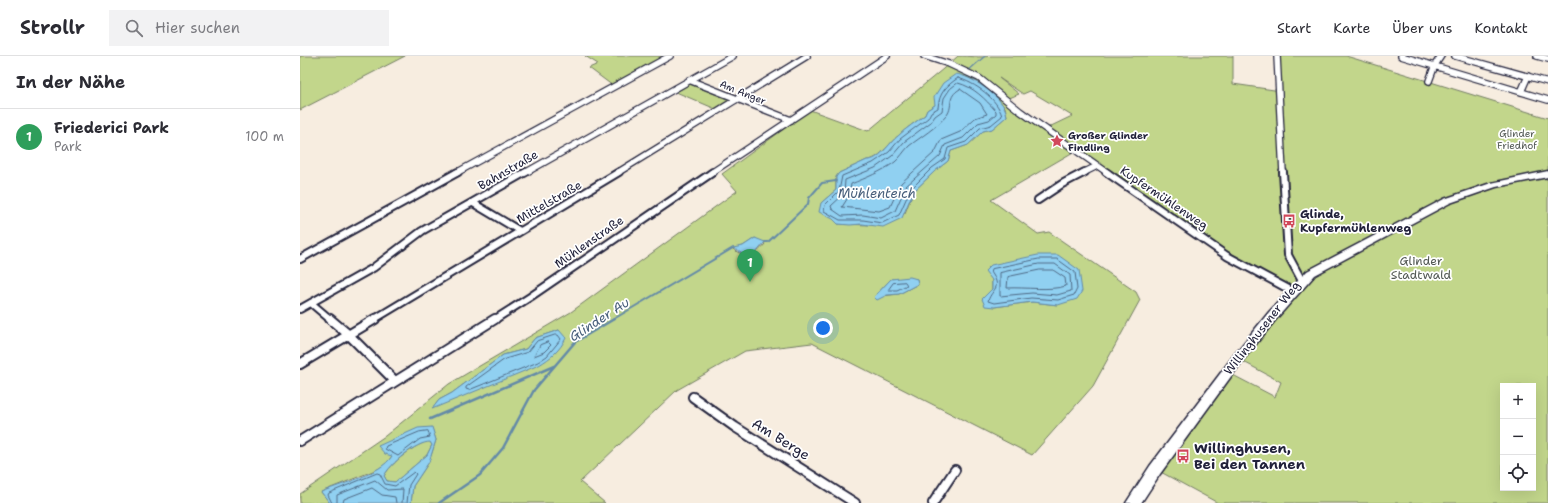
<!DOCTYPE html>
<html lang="de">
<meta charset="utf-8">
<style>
:root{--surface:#fff;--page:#f2f2f3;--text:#2b2b33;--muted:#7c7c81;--line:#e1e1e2;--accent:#ea580c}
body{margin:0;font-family:"Shantell Sans",sans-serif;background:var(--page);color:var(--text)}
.controls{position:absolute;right:12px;bottom:12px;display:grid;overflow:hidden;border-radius:0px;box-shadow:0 4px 16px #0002}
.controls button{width:36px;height:36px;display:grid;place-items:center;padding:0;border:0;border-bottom:1px solid var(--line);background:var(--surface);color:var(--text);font:20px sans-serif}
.you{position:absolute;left:523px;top:272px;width:14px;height:14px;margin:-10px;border:3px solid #fff;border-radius:50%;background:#1a73e8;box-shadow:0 0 0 6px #1a73e833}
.badge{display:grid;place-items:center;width:26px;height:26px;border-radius:50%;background:var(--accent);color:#fff;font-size:13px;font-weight:700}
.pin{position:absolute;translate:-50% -33px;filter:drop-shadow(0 1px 2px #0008)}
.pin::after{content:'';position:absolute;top:21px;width:14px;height:12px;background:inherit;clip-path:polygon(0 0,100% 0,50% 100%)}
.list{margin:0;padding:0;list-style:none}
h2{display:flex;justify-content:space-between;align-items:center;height:52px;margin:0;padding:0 16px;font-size:17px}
h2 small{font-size:13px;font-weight:400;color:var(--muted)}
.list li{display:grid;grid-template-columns:26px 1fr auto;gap:12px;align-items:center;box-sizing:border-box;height:56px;padding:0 16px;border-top:1px solid var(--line)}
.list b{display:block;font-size:15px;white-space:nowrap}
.list p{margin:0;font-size:13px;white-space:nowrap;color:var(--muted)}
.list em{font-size:13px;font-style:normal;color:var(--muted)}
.icon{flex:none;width:22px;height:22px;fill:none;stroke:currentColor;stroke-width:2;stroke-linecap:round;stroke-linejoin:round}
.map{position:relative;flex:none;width:1248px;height:447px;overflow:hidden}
header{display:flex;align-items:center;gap:24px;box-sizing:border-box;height:56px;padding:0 20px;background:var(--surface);border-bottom:1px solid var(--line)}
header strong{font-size:19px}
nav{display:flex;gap:22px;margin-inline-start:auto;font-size:14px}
.search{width:280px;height:36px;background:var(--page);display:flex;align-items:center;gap:10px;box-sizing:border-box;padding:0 14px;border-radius:0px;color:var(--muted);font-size:15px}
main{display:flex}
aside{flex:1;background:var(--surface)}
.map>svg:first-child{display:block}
.green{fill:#c2d68b;stroke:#727c63;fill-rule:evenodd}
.water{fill:#90d0f1;stroke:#648aa8;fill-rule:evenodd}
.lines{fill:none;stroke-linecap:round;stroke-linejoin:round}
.shore{stroke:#4e6884;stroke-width:1}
.stream-far2{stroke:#648aa8;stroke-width:1.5}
.stream-far1{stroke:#648aa8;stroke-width:2}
.stream{stroke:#648aa8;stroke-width:2.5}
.street-far2-casing{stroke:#22223b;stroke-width:8}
.street-far1-casing{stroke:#22223b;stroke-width:10}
.street-casing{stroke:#22223b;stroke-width:12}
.secondary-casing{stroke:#22223b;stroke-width:3}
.street-far2{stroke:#fff;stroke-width:5.5}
.street-far1{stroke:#fff;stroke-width:6}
.street{stroke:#fff;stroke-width:8}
.secondary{fill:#fff;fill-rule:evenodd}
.labels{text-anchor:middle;stroke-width:3.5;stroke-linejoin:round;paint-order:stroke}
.far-street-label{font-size:10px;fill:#22223b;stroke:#fff}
.far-park-label{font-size:10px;fill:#525853;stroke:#fff}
.far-poi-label{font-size:10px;font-weight:bold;fill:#22223b;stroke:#fff;text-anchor:start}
.street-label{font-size:12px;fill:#22223b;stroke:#fff}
.poi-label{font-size:12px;font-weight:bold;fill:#22223b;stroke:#fff;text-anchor:start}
.park-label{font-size:12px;fill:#525853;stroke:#fff}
.water-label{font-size:13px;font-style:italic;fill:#485f7b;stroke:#fff}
.near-street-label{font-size:14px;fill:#22223b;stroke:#fff}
.near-poi-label{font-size:14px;font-weight:bold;fill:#22223b;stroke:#fff;text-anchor:start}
</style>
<header>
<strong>Strollr</strong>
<div class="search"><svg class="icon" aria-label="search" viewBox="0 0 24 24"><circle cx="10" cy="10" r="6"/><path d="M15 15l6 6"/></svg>Hier suchen</div>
<nav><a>Start</a><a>Karte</a><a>Über uns</a><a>Kontakt</a></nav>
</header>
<main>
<aside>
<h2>In der Nähe<small></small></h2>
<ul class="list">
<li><span class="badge" style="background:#2e9e5b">1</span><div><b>Friederici Park</b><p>Park</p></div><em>100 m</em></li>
</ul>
</aside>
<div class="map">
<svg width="1248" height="447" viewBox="0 0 1248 447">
<rect width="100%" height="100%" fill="#f7ede0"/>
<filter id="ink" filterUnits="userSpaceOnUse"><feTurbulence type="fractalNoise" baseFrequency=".025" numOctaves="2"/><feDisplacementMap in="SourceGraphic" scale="8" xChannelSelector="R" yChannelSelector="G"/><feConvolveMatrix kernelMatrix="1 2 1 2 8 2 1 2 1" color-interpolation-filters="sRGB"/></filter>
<g filter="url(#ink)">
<path class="green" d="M0,0H105L0,54Z
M285,0H368L313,30L289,12L298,8Z
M658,0C670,0 680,2 691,0H933V28L981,35L978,0H1046L1248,62V118L1245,119L1248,122L1246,123L1248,125V447H918L857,414L931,318L975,341L981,326L942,305L997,236L929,198L747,72L772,60L730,35L723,38L699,22L719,38L707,43L679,22L649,8ZM1203,330H1233V432H1203Z
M649,8L678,23L775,95L691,144L738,178L749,176L836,236L840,244L793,330L732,399L512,287L445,295L377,334L280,426L305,447H111L113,430L129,406L136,384L132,372L92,400L87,407L78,413L21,436L30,447H0V438L85,380L149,328L271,256L437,135L422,118L510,54L568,75ZM675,24L705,51L707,60L692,73L683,75L668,89L651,95L648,105L635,115L613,136L605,157L572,169L538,168L521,147L536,134V121L539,117L567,104C579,104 589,87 598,80C606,72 616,66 625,59L627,54ZM455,182L465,188C455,200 446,203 433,193L443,190ZM591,223H617L618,228L599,238L574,241ZM692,224L758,249L732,246L694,251L682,243L692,233ZM259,274L133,352L139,344L152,337L203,299L226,293L235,282Z
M390,28L432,45L418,54L376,36Z
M130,385L132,389L127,399L95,426L87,425L84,420C90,408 116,387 130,385Z"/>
<path class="water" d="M656,18C671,20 697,38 704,51C706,54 706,57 707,60L692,73L683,75L668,89L651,95L648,105L635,115L613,136L602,162L583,171L562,168L550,169L538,168L533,163L519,156L521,147L536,134V121L539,117L567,104C579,105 589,87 598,80C606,72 616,66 625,59L627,54L635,49L634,41L643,27Z
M455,182L465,186L455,198L446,200L433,192L443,190Z
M738,199H758L779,214L782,235L777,243L758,249L732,246L694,251L685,250L682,243L692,233V224L685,215L691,209Z
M610,221L617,223L618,228L599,238L587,239L577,244L574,241L591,223Z
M259,274L266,282C260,294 251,302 239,309L132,353L139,344L152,337L203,299L226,293L235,282Z
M132,371L136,384L129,406L113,430L111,447H30L21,436C41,428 81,418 92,400L85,398L78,390L118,372ZM130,386L132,389L127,399L95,426L87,425L84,420C90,408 116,386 130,386Z"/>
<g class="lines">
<path class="shore" d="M658,22C675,27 697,42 702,60L691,69L680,72L666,86L648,92L645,103L632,112L610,134L599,159L582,167L563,164H540L524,155L525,149L539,135L542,120L573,107L589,96L600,83L628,62L631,56L638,52C639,37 646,30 658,22Z
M658,27C674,31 685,43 696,55V58L689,64L678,67L663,82L645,89L640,100L606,130L595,155L581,162L563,159L542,160L532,153L531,150L544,138L545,124L575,112L592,100L604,86L631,66L635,60L642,55L644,42L650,33Z
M660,33L680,47L687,58L675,62L660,76L641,84L635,96L601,127L590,151L579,155L542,151L549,140L551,128C566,122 581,116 595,106C600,102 604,95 609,90C622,80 636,72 647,59C654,49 646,41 660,33Z
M739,203H757L775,216L777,233L774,239L758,244L731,242L694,247L688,245C692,232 703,233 691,216L692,213Z
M739,208H755L770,219L771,235L757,239L732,237L700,240V217Z
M740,214H753L765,222L766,230C750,235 725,231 707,232L708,221Z
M605,226L607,229L597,234H588L593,227Z
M255,279H258L261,283L247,300L238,306L169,334L166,333V331L205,303L228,296L237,285Z
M248,286L251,289L244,296L234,300L240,289Z
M128,375L130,381L120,383L98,400L85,393L86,390L119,376Z
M32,447L28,439L29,437L77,417L80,418L85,428L95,430L114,416L116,418L109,429L107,447
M37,447V439L75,424L87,434L103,433L102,447
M43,447L44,443L72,432L82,439L95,441L96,447"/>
<path class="stream-far2" d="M669,14L685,0"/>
<path class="stream-far1" d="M465,186H468L508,148L509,142L522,127L536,125
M312,264L433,192"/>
<path class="stream" d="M130,363L254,310
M139,447L180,419L203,392L234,334L275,286L314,263"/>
<g class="street-far2-casing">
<path id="street-far2" d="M624,0L649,8L679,22L720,55L808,117
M977,0L983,117
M1101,0L1248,44
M1155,0L1248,26
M1237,0L1248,3
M389,24L491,64
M1129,25L1135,9L1141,0
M1221,36L1228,20
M156,117L370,0
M225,117L433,0
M317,117L507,0
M411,117L587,0
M783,117L797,110"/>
</g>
<g class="street-far1-casing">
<path id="street-far1" d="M806,116L927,200L994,236
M983,116L988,199L1002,225
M738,144L762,128L785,116
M173,147L220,175
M0,203L158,116
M11,247L31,264
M0,253L73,212L122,175L226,116
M73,264L319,116
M194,264L230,241L413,116"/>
</g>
<g class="street-casing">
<path id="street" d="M30,263L49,279L95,325
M0,308L75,263
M393,341L435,371L555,447
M0,385L195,263
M633,447L655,414"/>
</g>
<g class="secondary-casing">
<path id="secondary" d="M1248,115V121L1196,131L1150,147L1015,219L977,262L943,304L860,418L841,447H826L850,410L935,298L969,256L1007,215L1144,143L1191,127Z"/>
</g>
<use href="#street-far2" class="street-far2"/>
<use href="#street-far1" class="street-far1"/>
<use href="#street" class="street"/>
<use href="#secondary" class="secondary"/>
</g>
</g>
<defs>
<g id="sight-bare" transform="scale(1.08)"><path d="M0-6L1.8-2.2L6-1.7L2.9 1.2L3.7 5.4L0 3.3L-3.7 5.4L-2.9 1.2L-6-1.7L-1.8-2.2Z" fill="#d1495b" stroke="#fff" stroke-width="2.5" paint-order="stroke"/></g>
<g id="bus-bare" transform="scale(1.08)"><path d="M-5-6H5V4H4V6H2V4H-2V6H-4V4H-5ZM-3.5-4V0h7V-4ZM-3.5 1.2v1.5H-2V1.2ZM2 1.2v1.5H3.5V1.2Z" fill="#d1495b" stroke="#fff" stroke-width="2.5" paint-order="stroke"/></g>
</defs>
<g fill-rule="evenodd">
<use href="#sight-bare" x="757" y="85"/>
<use href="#bus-bare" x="989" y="165"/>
<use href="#bus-bare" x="883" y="400"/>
</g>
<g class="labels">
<g class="far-street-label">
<text transform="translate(443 36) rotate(22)" y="4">Am Anger</text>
</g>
<g class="far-park-label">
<text x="1217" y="81">Glinder<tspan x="1217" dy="12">Friedhof</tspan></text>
</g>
<g class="far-poi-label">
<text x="768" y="83">Großer Glinder<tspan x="768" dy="12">Findling</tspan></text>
</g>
<g class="street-label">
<text transform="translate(208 114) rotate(-30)" y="4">Bahnstraße</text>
<text transform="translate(864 142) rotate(34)" y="4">Kupfermühlenweg</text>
<text transform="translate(249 146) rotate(-30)" y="4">Mittelstraße</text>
<text transform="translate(289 186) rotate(-35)" y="4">Mühlenstraße</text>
<text transform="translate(962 272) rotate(-52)" y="4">Willinghusener Weg</text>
</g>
<g class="poi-label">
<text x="1000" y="162">Glinde,<tspan x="1000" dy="14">Kupfermühlenweg</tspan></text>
</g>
<g class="park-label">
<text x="1121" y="209">Glinder<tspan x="1121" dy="14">Stadtwald</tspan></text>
</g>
<g class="water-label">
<text x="577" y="142">Mühlenteich</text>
<text transform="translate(299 263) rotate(-33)" y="5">Glinder Au</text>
</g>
<g class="near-street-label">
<text transform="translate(481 383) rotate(32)" y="5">Am Berge</text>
</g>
<g class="near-poi-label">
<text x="894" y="397">Willinghusen,<tspan x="894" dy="16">Bei den Tannen</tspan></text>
</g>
</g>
</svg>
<div class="controls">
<button>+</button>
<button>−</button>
<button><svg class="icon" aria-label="locate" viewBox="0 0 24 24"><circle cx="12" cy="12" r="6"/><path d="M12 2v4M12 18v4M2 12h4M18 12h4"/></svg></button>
</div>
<div class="you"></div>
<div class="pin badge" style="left:450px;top:226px;background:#2e9e5b">1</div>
</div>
</main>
